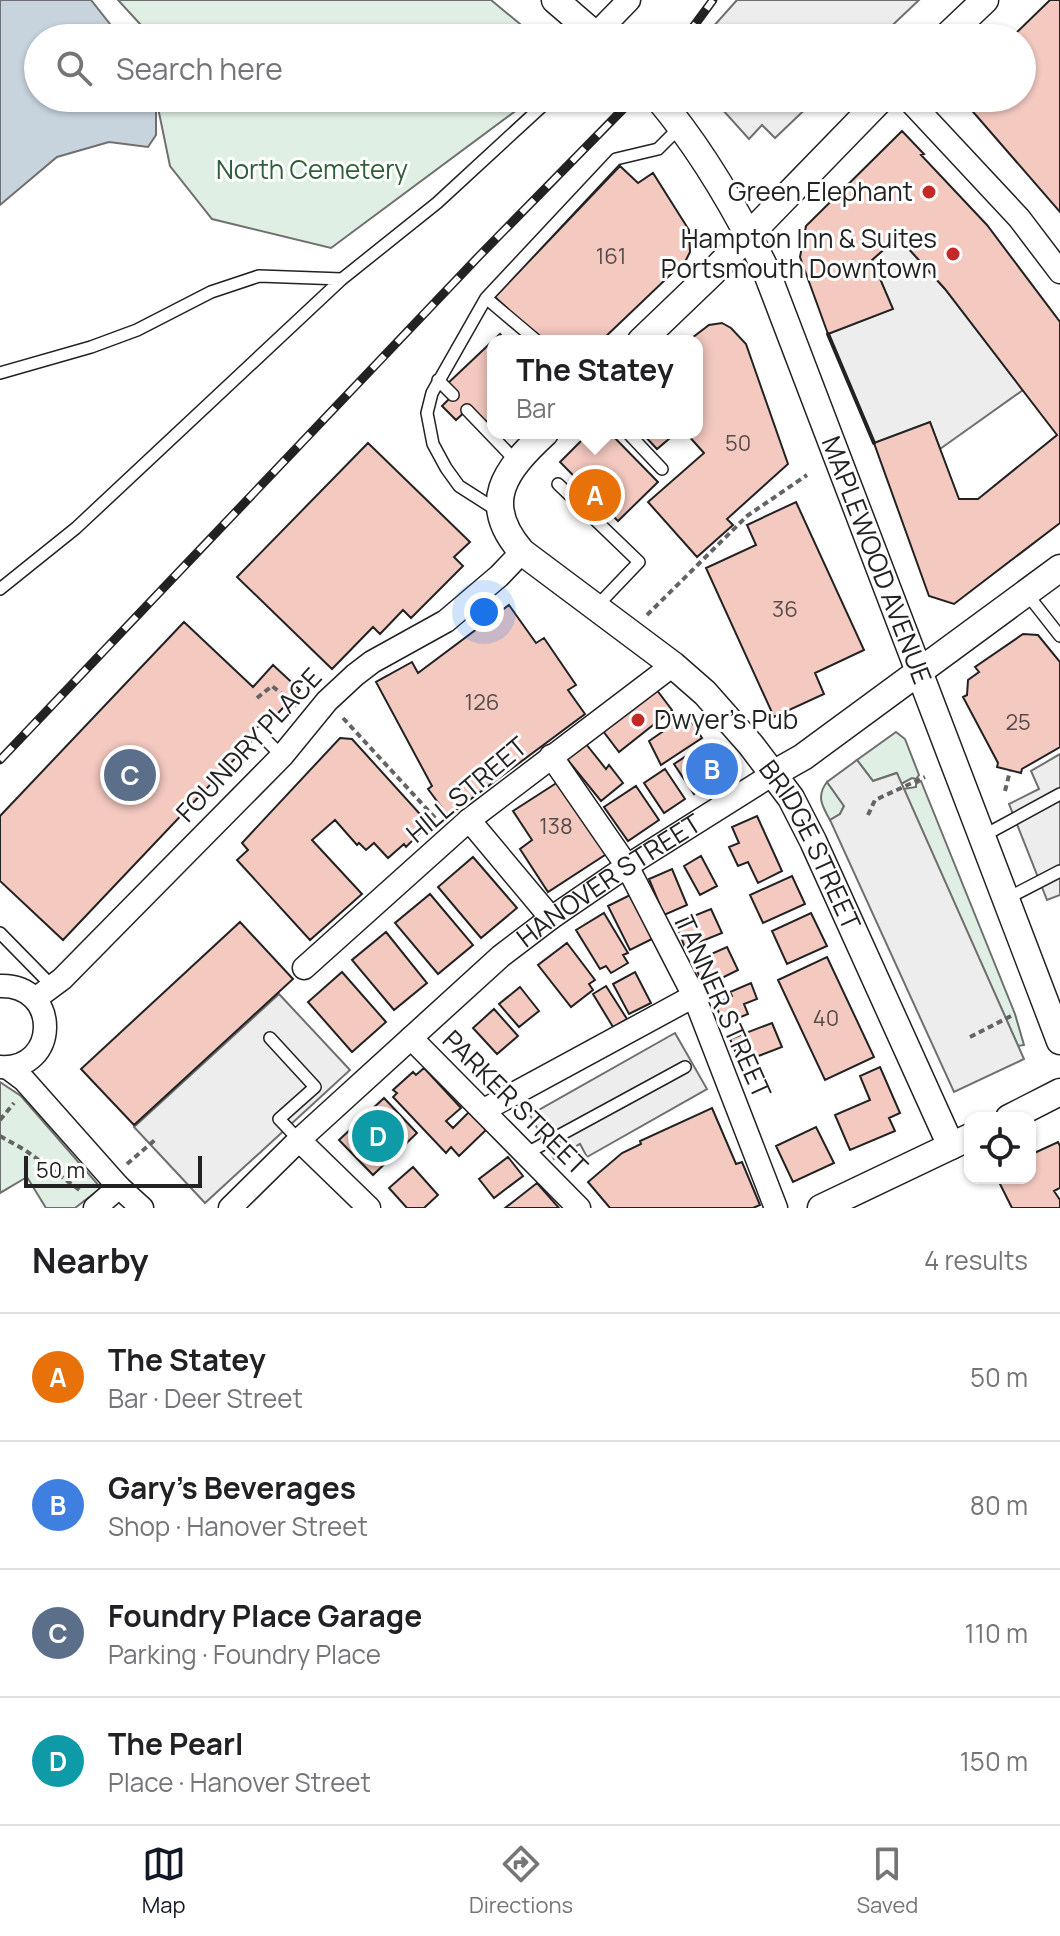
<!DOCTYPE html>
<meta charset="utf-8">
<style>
:root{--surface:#fff;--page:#f2f2f2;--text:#202124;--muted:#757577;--line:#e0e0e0;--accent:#111827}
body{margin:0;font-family:Manrope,sans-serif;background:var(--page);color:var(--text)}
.controls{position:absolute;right:24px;bottom:24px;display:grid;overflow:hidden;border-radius:16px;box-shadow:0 2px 6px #0004}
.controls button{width:72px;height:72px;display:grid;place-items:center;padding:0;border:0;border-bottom:2px solid var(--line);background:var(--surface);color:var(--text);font:40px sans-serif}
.scale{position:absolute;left:24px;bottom:20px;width:178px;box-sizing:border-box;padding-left:8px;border:4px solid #222;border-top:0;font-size:22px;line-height:28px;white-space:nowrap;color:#222;-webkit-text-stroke:6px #fff;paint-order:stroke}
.you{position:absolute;left:484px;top:612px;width:28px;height:28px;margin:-20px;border:6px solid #fff;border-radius:50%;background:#1a73e8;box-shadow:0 0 0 12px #1a73e833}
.badge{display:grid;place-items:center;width:52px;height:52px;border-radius:50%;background:var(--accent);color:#fff;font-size:26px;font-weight:700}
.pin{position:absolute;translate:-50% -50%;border:4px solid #fff;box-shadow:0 2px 8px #0006}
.popup{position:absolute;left:487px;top:335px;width:216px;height:104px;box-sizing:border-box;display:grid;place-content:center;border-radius:16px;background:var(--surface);filter:drop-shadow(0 2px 6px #0005);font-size:26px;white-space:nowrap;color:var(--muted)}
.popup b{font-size:30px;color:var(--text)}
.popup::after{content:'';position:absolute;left:50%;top:100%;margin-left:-16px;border:16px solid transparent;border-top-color:var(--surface)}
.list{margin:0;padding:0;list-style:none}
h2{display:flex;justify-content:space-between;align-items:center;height:104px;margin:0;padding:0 32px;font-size:34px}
h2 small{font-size:26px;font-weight:400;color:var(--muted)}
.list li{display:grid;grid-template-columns:52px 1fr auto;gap:24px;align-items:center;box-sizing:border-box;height:128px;padding:0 32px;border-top:2px solid var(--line)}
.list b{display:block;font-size:30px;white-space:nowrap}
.list p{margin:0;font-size:26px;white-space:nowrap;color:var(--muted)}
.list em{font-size:26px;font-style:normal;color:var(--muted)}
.icon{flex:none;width:44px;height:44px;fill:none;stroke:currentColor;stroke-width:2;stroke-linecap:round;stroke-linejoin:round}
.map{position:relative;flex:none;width:1060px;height:1208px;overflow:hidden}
.search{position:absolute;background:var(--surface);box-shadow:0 2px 6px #0004;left:24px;right:24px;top:24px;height:88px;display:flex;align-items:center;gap:20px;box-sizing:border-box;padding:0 28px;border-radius:44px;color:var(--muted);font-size:30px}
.sheet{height:616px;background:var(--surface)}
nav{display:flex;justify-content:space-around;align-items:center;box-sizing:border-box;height:112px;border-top:2px solid var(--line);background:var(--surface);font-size:22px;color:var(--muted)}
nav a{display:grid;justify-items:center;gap:4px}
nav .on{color:var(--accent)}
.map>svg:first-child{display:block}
.green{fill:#e0efe3;stroke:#6f6f6f;stroke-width:2}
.parking{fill:#ededed;stroke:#6f6f6f;stroke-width:2}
.water{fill:#c7d3dd;stroke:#6f6f6f;stroke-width:2}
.building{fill:#f3c9c0;stroke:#222;stroke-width:2}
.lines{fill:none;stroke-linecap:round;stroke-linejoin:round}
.service-casing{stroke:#222;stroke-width:14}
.minor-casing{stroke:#222;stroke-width:25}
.tertiary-casing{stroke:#222;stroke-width:29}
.path{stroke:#646464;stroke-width:4;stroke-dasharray:6 4;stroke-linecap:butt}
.service{stroke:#fff;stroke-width:11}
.minor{stroke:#fff;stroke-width:22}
.tertiary{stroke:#fff;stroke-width:26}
.rail-casing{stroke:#222;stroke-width:9}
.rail{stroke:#fff;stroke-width:6;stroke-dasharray:18;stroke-linecap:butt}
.wall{stroke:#222;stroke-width:4}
.poi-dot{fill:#c62828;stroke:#fff;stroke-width:3}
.labels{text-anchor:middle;stroke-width:6;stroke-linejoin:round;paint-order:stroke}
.number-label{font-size:22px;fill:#564c4a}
.park-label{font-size:26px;fill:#2f5e38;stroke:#fff}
.poi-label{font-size:26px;fill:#222;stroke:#fff;text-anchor:end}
.street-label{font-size:26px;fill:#222;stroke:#fff}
</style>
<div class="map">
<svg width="1060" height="1208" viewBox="0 0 1060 1208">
<rect width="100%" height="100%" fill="#fff"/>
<path class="green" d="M118,0H491L537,38H144L141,25Z
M156,98H533L331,248L212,219L170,166Z
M896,732L905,739L919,775L916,779L912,778L901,784L896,773L873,781L857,760Z
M921,781L1015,1014L1024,1045L1018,1046L903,789L916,787V784Z
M827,782L844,806L840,814L830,820C822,806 816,796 827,782Z
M0,1082L21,1096L101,1188L75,1208H46L27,1177L0,1193Z"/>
<path class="parking" d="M737,0H919L879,38H703Z
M712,98H817L775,138L762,125L749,139Z
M898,237L945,289L1023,390L940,449L930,422L874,443L828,334L892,309L872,260Z
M1060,754V895L1047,900L1009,804L1039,789L1031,771Z
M857,760L873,781L897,773L1024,1059L954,1092L830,820L840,814L844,806L827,782Z
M279,994L350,1070L205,1203L134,1127Z
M675,1033L707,1089L587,1157L580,1144L554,1159L530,1115Z"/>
<path class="water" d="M0,0H91L121,38H38V98H153L156,111V135L148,147L109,142L57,157L0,205Z"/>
<path class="building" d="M1050,0H1060V212L961,98H1022V38H1011Z
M902,131L924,154L921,155L987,225L1060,322V523L954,604L929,596L874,443L930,422L959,499H978L1057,435L945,289L898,237L872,260L893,309L828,334L800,257L806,226Z
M620,166L638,183L653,173L689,230L690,252L686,260L601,341H542L495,297Z
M722,323L731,328L746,344L788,464L727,519L733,525L697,557L648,502L704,453L686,433H697V341H688L709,325Z
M500,334L506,341H493V415L483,425L468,409L456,420L442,406L454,394L446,385Z
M589,433H610L658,482L618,521L560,462Z
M642,433H676L657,449Z
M368,443L470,542L454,557L463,566L411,618L403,610L380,634L373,627L332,669L237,577Z
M796,502L864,650L815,673L824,694L774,717L706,568L756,545L747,525Z
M509,605L536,643L544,638L576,685L568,690L585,714L448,816L428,789L432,786L376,682L412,662L418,673Z
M184,622L253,687L273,665L300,690L63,940L0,881V816Z
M1023,634L1038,635L1060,662V747L1022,769L1021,773L997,767L998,763L963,697L967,695L968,680L979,672L975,667Z
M656,689L672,710L619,752L603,731Z
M687,715L702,738L661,765L649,741Z
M340,738L352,739L429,824L406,847L404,844L388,858L374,843L366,850L359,843L357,845L335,820L312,840L362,894L310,940L237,860L248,850L242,843Z
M706,743L726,772L694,794L674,764Z
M586,744L606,769L609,765L623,783L601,801L567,759Z
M665,769L685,799L664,813L644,783Z
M558,782L608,853L548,892L520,849L532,840L513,811Z
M636,786L659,820L628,841L604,807Z
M757,816L782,871L758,883L748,862L738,866L729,847L739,843L732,827Z
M701,856L717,886L700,895L684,866Z
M473,857L517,908L481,938L438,887Z
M672,869L687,905L664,915L649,879Z
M792,876L805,904L763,923L750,895Z
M634,893L656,937L630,950L608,906Z
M430,894L473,945L438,974L395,923Z
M711,909L722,933L685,948L676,923Z
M604,913L628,953L623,955L628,963L611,973L606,966L600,969L576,930Z
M811,913L827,946L787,964L772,931Z
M240,922L293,979L134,1125L81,1069Z
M386,932L427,983L394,1010L352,960Z
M567,943L595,980L589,984L593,990L571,1007L538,965Z
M727,947L738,970L704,987L693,962Z
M827,957L874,1057L825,1080L778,980Z
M342,972L386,1022L352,1052L308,1002Z
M635,972L651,1003L629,1014L613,984Z
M751,983L757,999L744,1004L748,1014L724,1024L715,1004L732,996L730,992Z
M606,986L627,1019L613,1027L593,994Z
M520,987L539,1011L519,1027L499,1004Z
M494,1009L518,1036L497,1054L473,1028Z
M772,1023L782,1047L740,1063L730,1039Z
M880,1067L900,1113L889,1118L895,1131L850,1150L835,1115L870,1100L860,1076Z
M424,1068L461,1108L446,1121L453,1128L469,1112L486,1130L459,1156L451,1147L446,1153L393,1097L397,1093L393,1090L413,1072L416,1075Z
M384,1098L417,1133L373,1175L339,1140Z
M712,1108L736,1164L742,1162L760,1205L753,1208H610L588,1182L622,1153L641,1144L640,1141Z
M816,1127L834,1163L793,1182L776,1146Z
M1058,1142L1060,1146V1188L1054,1191L1060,1200V1208H1012L997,1178H1030V1155Z
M508,1157L523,1176L494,1198L479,1179Z
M413,1167L438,1195L424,1208H407L389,1188Z
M537,1183L559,1208H505Z"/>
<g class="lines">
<g class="service-casing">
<path id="service" d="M486,298L537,341
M0,373L91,347L137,330L211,292L259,276L342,279
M438,380L453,395
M467,410L516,461
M628,433L662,469
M558,484L639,562L596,607
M498,511L459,486L446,468L433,444L427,413L432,393L486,298L616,159L658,149L681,126
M0,589L76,528L342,279L437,203L551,98
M1027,594L1060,636
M259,733L282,756
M983,836L1060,794
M1006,899L1060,871
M0,933L52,986
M270,1038L315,1087L279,1119L299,1140
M527,1153L685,1067"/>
</g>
<g class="minor-casing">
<g id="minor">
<path d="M595,35L629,0"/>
<path d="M907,98L1019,218L1060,272"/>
<path d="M551,756L627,866L694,996L776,1208"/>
<path d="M469,820L551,918"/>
<path d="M304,968L469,820L673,665"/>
<path d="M0,986C61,984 59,1071 0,1067"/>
<path d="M35,999L62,979L126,914L282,756L327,701L355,675L372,662L446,621L499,576L522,552"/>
<path d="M411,1038L579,1208"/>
<path d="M8,1068L24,1080L119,1187L142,1208"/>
<path d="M484,1110L694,996"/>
<path d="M299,1140L369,1208"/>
<path d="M95,1208L119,1187"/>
<path id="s1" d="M230,1208L299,1140L501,956L551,918L627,866L773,774"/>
</g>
</g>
<g class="tertiary-casing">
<g id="tertiary">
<path d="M555,0L599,38"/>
<path d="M945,38L985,0"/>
<path id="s2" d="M658,98C702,150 735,207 765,268L1060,1041"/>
<path d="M641,341L713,272L882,98"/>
<path id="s3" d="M545,433C505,470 479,503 522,552L673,665L705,693L751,745L791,798L813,841L951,1146"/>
<path d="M773,774L803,757L1060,568"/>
<path d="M1009,1118L1060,1092"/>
<path d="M821,1208L970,1137"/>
</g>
</g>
<path class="path" d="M647,615L747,516L807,475
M257,698L272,686L297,706
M343,718L437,820
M1005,791L1010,771
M868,815L875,800L925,777
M970,1037L1015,1014
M0,1120L14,1103
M0,1136L25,1150L81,1191
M127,1164L156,1139"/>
<use href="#service" class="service"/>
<use href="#minor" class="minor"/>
<use href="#tertiary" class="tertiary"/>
<g class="rail-casing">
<path id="rail" d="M685,38L713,0
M0,760L481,254L634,98"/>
</g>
<use href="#rail" class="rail"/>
<path class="wall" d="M828,334L874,443"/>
</g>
<g class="poi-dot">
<circle cx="929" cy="192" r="8"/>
<circle cx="953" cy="254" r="8"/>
<circle cx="638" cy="720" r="8"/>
</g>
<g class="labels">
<g class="number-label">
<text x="611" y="264">161</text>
<text x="738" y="451">50</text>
<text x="785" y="617">36</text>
<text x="482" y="710">126</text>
<text x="1018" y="730">25</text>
<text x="556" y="834">138</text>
<text x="826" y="1026">40</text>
</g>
<g class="park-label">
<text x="312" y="179">North Cemetery</text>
</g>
<g class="poi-label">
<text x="913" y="201">Green Elephant</text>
<text x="937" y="248">Hampton Inn &amp; Suites<tspan x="937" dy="30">Portsmouth Downtown</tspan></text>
<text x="654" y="729" text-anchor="start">Dwyer's Pub</text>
</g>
<g class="street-label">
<text dy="9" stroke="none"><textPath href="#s2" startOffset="514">MAPLEWOOD AVENUE</textPath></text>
<text transform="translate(249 745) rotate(-47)" y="9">FOUNDRY PLACE</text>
<text transform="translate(467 790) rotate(-40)" y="9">HILL STREET</text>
<text dy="9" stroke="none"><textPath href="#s3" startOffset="558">BRIDGE STREET</textPath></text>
<text dy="9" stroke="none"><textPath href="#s1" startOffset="502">HANOVER STREET</textPath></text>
<text transform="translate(723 1007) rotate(66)" y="9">TANNER STREET</text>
<text transform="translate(515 1103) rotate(45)" y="9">PARKER STREET</text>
</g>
</g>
</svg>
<div class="controls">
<button><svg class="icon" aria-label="locate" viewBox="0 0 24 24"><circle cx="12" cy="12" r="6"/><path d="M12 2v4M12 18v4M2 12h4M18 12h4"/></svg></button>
</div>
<div class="scale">50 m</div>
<div class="you"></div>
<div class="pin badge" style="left:595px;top:495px;background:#e8710a">A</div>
<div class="popup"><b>The Statey</b>Bar</div>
<div class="pin badge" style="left:712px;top:769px;background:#3f7fe0">B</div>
<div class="pin badge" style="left:130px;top:775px;background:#5c6f8a">C</div>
<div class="pin badge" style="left:378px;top:1136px;background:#0f9aa8">D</div>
<div class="search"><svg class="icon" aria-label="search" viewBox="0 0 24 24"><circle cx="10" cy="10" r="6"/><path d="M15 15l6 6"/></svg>Search here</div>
</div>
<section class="sheet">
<h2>Nearby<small>4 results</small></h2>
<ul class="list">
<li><span class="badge" style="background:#e8710a">A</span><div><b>The Statey</b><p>Bar · Deer Street</p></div><em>50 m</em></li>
<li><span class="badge" style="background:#3f7fe0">B</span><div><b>Gary's Beverages</b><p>Shop · Hanover Street</p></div><em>80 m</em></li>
<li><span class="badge" style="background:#5c6f8a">C</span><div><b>Foundry Place Garage</b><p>Parking · Foundry Place</p></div><em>110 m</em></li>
<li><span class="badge" style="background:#0f9aa8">D</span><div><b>The Pearl</b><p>Place · Hanover Street</p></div><em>150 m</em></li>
</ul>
</section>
<nav>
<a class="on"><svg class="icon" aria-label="map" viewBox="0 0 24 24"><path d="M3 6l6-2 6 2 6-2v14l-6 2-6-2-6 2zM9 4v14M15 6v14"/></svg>Map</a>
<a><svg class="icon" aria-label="directions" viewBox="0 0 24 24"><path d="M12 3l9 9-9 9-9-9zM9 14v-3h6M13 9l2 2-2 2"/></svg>Directions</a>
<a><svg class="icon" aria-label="saved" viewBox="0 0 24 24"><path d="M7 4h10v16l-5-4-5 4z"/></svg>Saved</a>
</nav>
